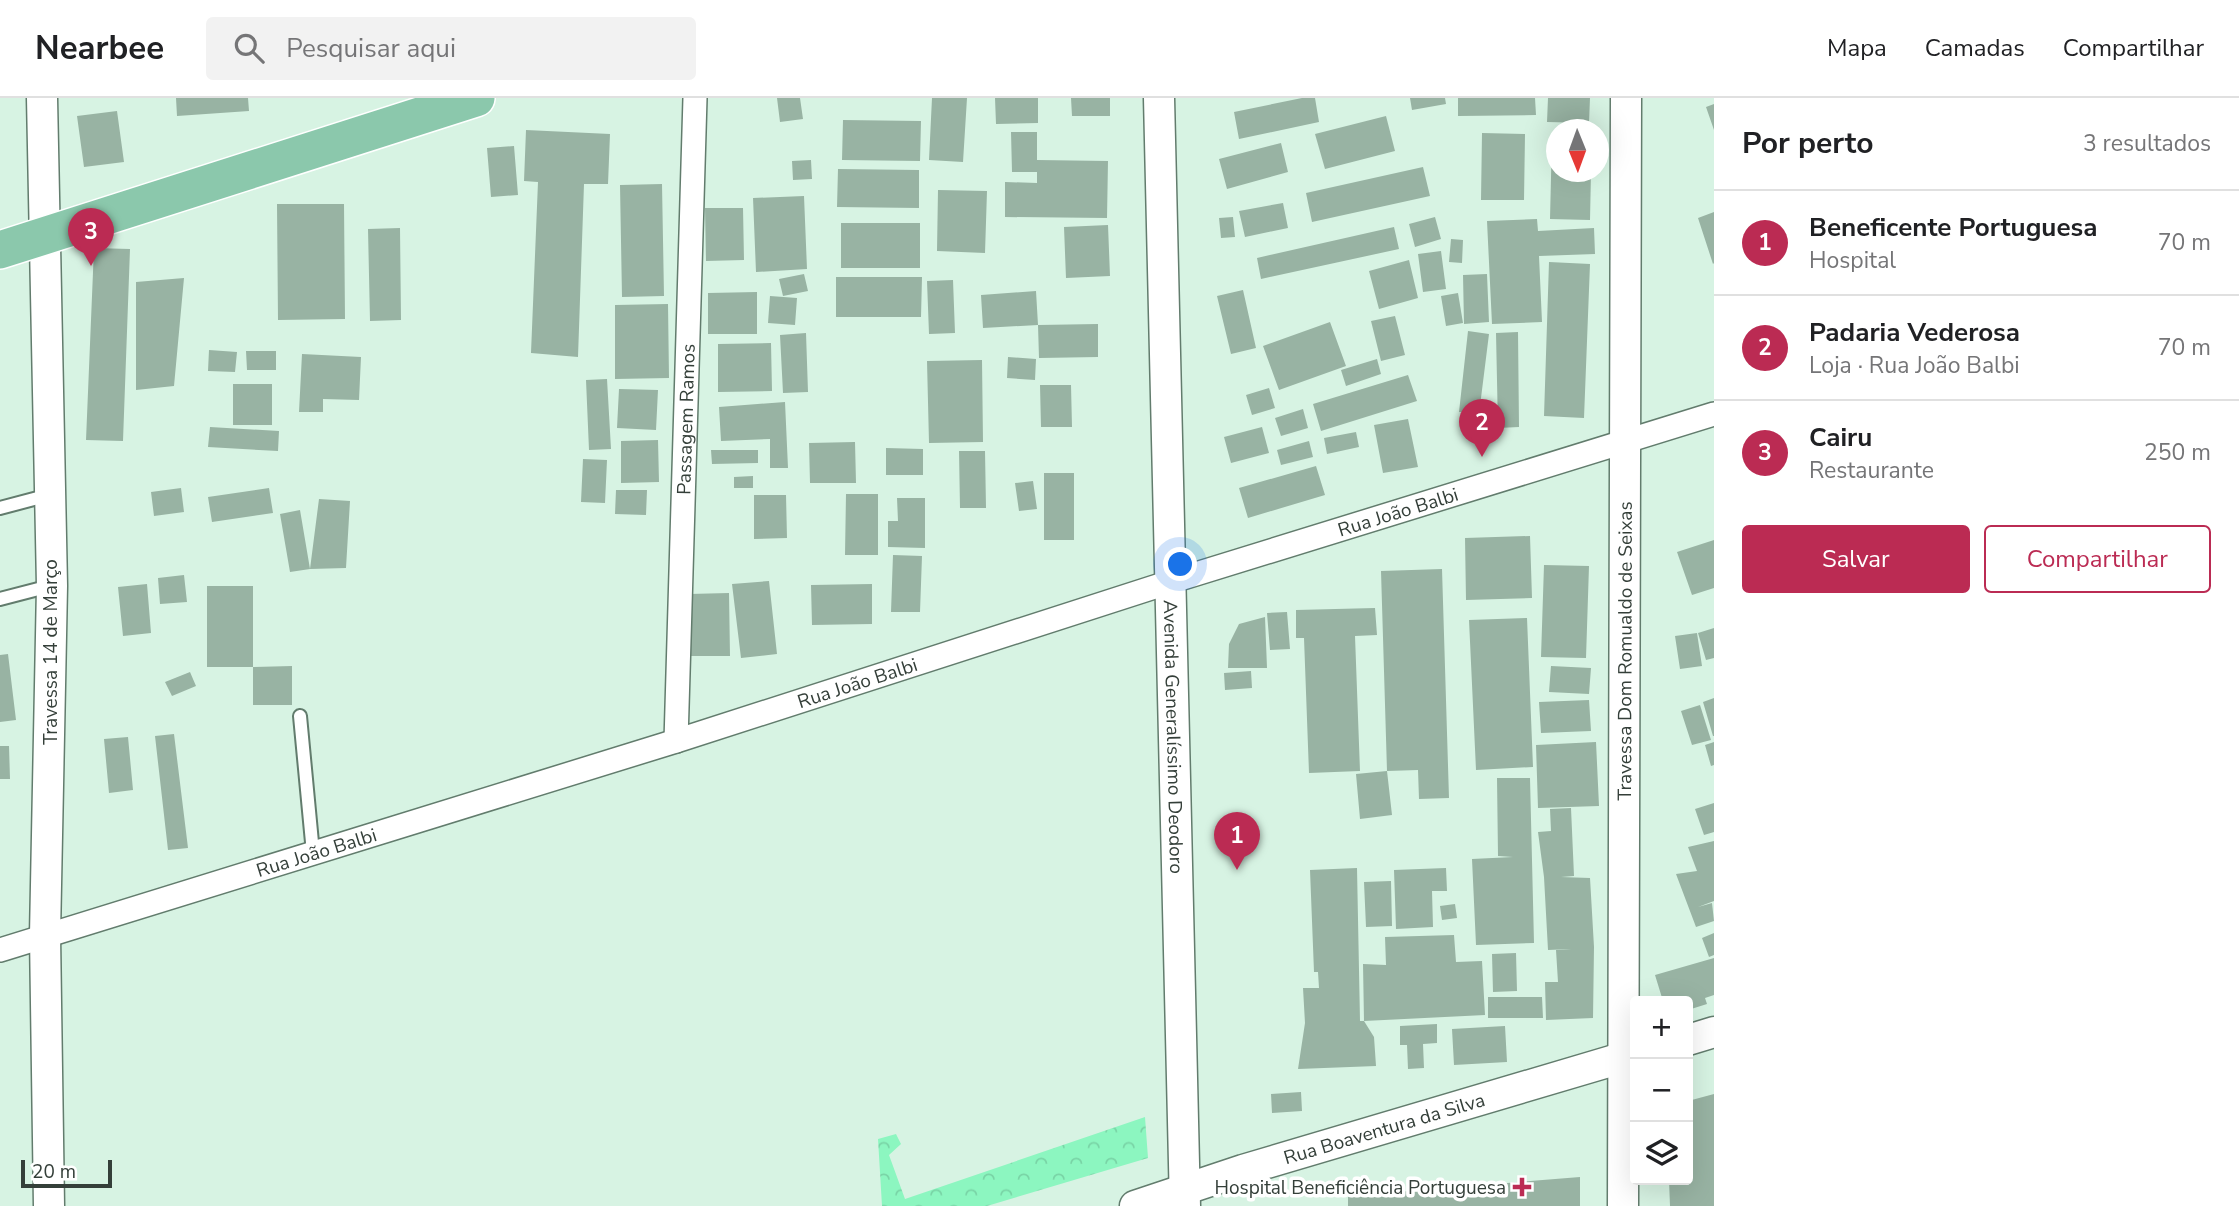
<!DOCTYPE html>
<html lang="pt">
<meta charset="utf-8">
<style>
:root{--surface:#fff;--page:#f2f2f2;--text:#202124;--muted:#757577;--line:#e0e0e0;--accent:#bb2b53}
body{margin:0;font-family:"Nunito Sans",sans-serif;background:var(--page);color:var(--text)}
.controls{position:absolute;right:21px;bottom:21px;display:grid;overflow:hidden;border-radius:7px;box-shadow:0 7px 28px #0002}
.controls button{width:63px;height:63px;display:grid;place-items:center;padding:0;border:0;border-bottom:2px solid var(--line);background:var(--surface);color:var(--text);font:35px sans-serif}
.compass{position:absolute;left:1546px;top:21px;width:63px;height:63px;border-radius:50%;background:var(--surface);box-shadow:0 7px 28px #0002;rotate:179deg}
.scale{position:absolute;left:21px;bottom:18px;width:91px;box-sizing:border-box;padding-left:7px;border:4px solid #343f39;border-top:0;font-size:19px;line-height:24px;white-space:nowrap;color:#343f39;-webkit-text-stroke:5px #fff;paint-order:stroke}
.you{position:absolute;left:1181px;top:467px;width:24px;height:24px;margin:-18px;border:5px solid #fff;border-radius:50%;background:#1a73e8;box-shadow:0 0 0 10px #1a73e833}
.badge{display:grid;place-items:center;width:46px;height:46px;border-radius:50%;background:var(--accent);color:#fff;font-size:23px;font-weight:700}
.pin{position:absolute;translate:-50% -58px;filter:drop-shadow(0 2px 4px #0008)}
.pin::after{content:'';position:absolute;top:37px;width:24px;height:21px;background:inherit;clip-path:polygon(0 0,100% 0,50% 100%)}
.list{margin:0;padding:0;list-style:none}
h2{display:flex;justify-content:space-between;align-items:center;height:91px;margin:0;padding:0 28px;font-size:30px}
h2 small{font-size:23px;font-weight:400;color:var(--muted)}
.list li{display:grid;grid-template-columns:46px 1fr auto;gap:21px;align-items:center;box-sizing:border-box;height:105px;padding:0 28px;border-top:2px solid var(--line)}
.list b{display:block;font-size:26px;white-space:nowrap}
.list p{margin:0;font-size:23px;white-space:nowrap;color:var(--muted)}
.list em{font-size:23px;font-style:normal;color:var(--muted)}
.actions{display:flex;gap:14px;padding:21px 28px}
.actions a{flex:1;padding:16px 0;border:2px solid var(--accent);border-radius:7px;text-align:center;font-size:24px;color:var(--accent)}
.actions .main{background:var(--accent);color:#fff}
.icon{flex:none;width:38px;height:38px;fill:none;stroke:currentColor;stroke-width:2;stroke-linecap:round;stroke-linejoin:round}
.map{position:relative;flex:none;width:1714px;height:1108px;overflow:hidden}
header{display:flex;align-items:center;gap:42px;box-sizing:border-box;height:98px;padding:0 35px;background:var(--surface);border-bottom:2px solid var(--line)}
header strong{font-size:33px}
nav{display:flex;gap:38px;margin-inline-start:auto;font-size:24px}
.search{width:490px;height:63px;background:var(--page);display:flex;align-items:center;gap:18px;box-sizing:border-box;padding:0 24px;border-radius:7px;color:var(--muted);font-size:26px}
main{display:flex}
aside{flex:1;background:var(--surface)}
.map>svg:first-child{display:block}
.forest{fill:url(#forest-crowns)}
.building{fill:#98b3a3}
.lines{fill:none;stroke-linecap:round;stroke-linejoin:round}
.service-casing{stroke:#627c6d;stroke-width:16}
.minor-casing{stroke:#627c6d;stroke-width:26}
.tertiary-casing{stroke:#627c6d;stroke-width:33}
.primary-casing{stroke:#fff;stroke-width:40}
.service{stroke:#fff;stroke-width:12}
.minor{stroke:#fff;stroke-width:23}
.tertiary{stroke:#fff;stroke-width:30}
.primary{stroke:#8bc8ac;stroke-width:37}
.poi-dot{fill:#bb2b53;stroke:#fff;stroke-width:2.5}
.labels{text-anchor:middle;stroke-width:7;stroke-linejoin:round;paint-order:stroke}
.street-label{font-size:19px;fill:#343f39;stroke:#fff}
.poi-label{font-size:19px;fill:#343f39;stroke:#fff;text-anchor:end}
</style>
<header>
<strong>Nearbee</strong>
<div class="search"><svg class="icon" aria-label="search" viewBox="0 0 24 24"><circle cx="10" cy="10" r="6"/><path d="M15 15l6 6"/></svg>Pesquisar aqui</div>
<nav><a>Mapa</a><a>Camadas</a><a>Compartilhar</a></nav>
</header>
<main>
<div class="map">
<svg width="1714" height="1108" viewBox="0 0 1714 1108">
<defs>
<pattern id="forest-crowns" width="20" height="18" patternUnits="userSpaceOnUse" patternTransform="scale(1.75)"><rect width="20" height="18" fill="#8cf6c0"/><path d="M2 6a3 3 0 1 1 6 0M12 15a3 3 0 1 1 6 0" fill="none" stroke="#79d4a6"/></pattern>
</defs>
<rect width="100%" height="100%" fill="#d7f3e3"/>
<path class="forest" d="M1145,1019L1148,1060L987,1108H882L878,1041L896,1036L901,1046L889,1057L905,1101Z"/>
<path class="building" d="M176,0H248L249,13L177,18Z
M777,0H800L803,21L780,24Z
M932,0H967L963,64L929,62Z
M995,0H1038V25L996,26Z
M1071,0H1110V18H1072Z
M1302,0H1315L1319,24L1239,41L1234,14Z
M1410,0H1445L1446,6L1412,12Z
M1458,0H1535L1536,17L1458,18Z
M1548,0H1590L1589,25L1547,24Z
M1714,6V32L1706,9Z
M117,13L124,64L84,69L77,18Z
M1386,18L1395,53L1325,71L1315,36Z
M843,22L921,23L920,63L842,62Z
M526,32L610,36L608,86H584L578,259L531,255L538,84L524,83Z
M1011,34H1037V62L1108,63L1107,120L1005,119V84L1037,85V74H1012Z
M1482,35L1525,36L1524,102H1481Z
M1552,38H1556V74H1591L1590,122L1550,121Z
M1281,45L1288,74L1227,91L1219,61Z
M514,48L518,97L491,99L487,50Z
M811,62L812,81L793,82L792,63Z
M1423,69L1430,98L1312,124L1306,95Z
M838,71L919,72V110L837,109Z
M662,86L664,198L622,199L620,87Z
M938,92L987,93L985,155L937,153Z
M804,98L807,171L756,174L753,100Z
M1283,105L1288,130L1245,139L1239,113Z
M277,106H344L345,221L278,222Z
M705,110H743L744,162L706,163Z
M1714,114V165L1713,166L1698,120Z
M1233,119L1235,139L1221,140L1219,120Z
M1435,119L1441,141L1415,149L1409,126Z
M1537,121L1538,133L1594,130L1595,156L1539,158L1542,224L1492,226L1487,123Z
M841,125H920V170H841Z
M1108,127L1110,178L1066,180L1064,129Z
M1394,129L1399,151L1261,181L1257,160Z
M400,130L401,222L370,223L368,131Z
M1451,141L1463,142L1462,165L1449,164Z
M94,150L130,151L123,343L86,342Z
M1441,153L1446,191L1423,194L1418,156Z
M1409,162L1418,200L1379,211L1369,173Z
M1549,164L1590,166L1584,320L1544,318Z
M804,176L808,193L783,198L779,181Z
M1487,176L1489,224L1464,226L1463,177Z
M836,179H922L921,219H836Z
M184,180L174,288L136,292V184Z
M953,182L955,235L929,236L927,183Z
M1243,192L1256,250L1231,256L1217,198Z
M1036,193L1038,227L983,230L981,197Z
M757,194V236H708V195Z
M1458,195L1463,225L1446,228L1441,198Z
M770,198L797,200L795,227L768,225Z
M668,206L669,280L615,281V207Z
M1395,218L1405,257L1381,263L1371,223Z
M1330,224L1346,268L1279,292L1263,248Z
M1098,226V259L1039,260L1038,227Z
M1468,233L1489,236L1479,316L1459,314Z
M1518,234L1519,329L1498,330L1496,235Z
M806,235L808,294L783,295L780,237Z
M771,245L772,293L718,294V246Z
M209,252L237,254L235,274L208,273Z
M246,253H276V272H247Z
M302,256L361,259L359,302L323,301V314H299Z
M1008,259L1036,261L1035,282L1007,280Z
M1377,261L1381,276L1346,288L1341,272Z
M982,262L983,344L929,345L927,263Z
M1408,277L1417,303L1321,333L1313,306Z
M607,281L611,351L589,352L586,282Z
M233,286H272V327H233Z
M1040,287H1071L1072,329H1041Z
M1269,290L1275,310L1252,317L1246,297Z
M619,291L658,292L656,332L617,330Z
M785,304L788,370H770V341L721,343L719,309Z
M1303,311L1308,330L1281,338L1275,320Z
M1408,321L1418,369L1383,375L1374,327Z
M210,329L279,333L278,353L208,349Z
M1262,329L1269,355L1231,365L1224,339Z
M1356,334L1359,349L1327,356L1324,340Z
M658,342L659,384L621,385V343Z
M1309,343L1313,359L1281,367L1277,352Z
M855,344L856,385H810L809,345Z
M886,350L923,351V377H886Z
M711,352H758V365L712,366Z
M959,353H985L986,410H960Z
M583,361L607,362L605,405L581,404Z
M1316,368L1325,397L1248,420L1239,390Z
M1044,375H1074V442H1044Z
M753,378V390H734V379Z
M1033,383L1037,411L1019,413L1015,385Z
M181,390L184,414L154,418L151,394Z
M269,390L273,415L212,424L208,399Z
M616,392H647L646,417L615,416Z
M846,396H878V457H845Z
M754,397H786L787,440L754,441Z
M897,400H925V450L888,449V423H898Z
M319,401L350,403L346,470L310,471L290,474L280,416L300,412L310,471Z
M1530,438L1532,500L1466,502L1465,440Z
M1714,442V490L1692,497L1677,454Z
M893,457L922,458L920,514H891Z
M1544,467L1589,468L1586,560L1541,559Z
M1442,471L1449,700L1419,701L1418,672L1387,673L1381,473Z
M184,477L187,504L160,506L158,480Z
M769,483L777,556L741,560L732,486Z
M147,486L151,535L123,538L118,489Z
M872,486V526L812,527L811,487Z
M207,488H253V569L292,568V607H253V569H207Z
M729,495L730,558H690L689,496Z
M1375,510L1377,537L1355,538L1360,673L1309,675L1304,540H1296V512Z
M1287,514L1290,551L1270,552L1267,515Z
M1265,519L1267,570H1228L1229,546L1239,526Z
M1527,520L1533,669L1476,672L1469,522Z
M1714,530V560L1706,562L1698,535Z
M1697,535L1702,568L1680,571L1675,538Z
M8,556L16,622L0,624V557Z
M1551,568L1591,570L1589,596L1549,594Z
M1251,573L1252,590L1225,592L1224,575Z
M190,574L196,588L172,598L165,584Z
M1714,600V638H1713L1703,604Z
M1589,602L1591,633L1541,635L1539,604Z
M1700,607L1711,642L1692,647L1681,613Z
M174,636L188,750L168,752L155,638Z
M128,639L133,692L109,695L104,641Z
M1596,644L1599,708L1538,710L1536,647Z
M1714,644V667L1711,668L1705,647Z
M0,648H9L10,681H0Z
M1387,673L1392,717L1360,721L1356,676Z
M1497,680H1530L1534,845L1476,847L1472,761L1513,759L1498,758Z
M1714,705V734L1704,737L1695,711Z
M1571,710L1574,778L1561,779L1590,780L1594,849L1593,920L1546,922L1545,884H1558L1556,852L1571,851L1548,852L1544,779L1538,734L1551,733L1550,711Z
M1714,743V803L1698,809L1712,805L1714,823L1696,829L1676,776L1697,773L1688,749Z
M1357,770L1360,923H1364L1374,939L1376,968L1298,971L1305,925L1303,890H1319L1318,874H1314L1310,772Z
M1446,770L1447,793H1432L1433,829L1396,831L1394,772Z
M1391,783L1392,828L1366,829L1364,784Z
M1455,806L1457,820L1442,822L1440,808Z
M1714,835V857L1709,859L1702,840Z
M1454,837L1456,864L1482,863L1485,917L1364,923L1363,866L1386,867L1385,839Z
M1516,855L1517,893L1493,894L1492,856Z
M1714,860V897L1705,900L1707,906L1688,912V903H1663L1655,877Z
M1488,899H1542L1543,920H1488Z
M1437,926V945L1423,946L1424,970L1408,971L1407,947H1400V928Z
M1505,928L1507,964L1454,967L1452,931Z
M1301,994L1302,1013L1272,1015L1271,996Z
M1714,996V1108H1670L1669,1082H1688V1003Z
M1580,1079V1108H1348V1098Z"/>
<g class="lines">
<g class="service-casing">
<path id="service" d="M0,410L49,397
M0,501L50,488
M300,618L313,755"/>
</g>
<g class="minor-casing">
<g id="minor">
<path id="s1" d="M676,643L695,0"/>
<path id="s2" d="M0,852L676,643L1170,484L1714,316"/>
</g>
</g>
<g class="tertiary-casing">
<g id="tertiary">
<path d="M42,0L52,488L45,837L49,1108"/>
<path id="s3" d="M1159,0L1185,1108"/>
<path d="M1688,942L1714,934"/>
<path id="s4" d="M1135,1108L1243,1072L1635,956"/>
<path id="s5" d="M1623,1108L1626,0"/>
</g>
</g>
<g class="primary-casing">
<path id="primary" d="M0,152L476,0"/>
</g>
<use href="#service" class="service"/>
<use href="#minor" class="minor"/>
<use href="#tertiary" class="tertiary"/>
<use href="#primary" class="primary"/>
</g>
<path class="poi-dot" d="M1518.5 1078.5h7v7h7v7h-7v7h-7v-7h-7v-7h7z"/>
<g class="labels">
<g class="street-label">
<text dy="7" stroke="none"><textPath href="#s1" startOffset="322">Passagem Ramos</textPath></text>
<text dy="7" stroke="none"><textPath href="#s2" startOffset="1465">Rua João Balbi</textPath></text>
<text transform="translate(50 554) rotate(-90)" y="7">Travessa 14 de Março</text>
<text dy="7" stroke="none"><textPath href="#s5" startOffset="555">Travessa Dom Romualdo de Seixas</textPath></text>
<text dy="7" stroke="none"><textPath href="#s2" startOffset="898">Rua João Balbi</textPath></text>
<text dy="7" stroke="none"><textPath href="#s3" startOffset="639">Avenida Generalíssimo Deodoro</textPath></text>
<text dy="7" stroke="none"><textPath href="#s2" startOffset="331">Rua João Balbi</textPath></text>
<text dy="7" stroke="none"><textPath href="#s4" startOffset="261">Rua Boaventura da Silva</textPath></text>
</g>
<g class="poi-label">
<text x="1506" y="1096">Hospital Beneficiência Portuguesa</text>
</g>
</g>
</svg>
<div class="controls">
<button>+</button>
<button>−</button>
<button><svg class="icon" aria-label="layers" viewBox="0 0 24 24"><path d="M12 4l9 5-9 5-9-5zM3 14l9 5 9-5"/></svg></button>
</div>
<svg class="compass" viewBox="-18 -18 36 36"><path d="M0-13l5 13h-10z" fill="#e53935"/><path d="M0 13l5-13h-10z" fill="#757577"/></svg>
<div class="scale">20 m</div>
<div class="you"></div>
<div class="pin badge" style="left:1237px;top:772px">1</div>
<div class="pin badge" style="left:1482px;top:359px">2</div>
<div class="pin badge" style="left:91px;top:168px">3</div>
</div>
<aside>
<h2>Por perto<small>3 resultados</small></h2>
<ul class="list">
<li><span class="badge">1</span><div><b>Beneficente Portuguesa</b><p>Hospital</p></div><em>70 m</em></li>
<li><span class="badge">2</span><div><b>Padaria Vederosa</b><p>Loja · Rua João Balbi</p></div><em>70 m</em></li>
<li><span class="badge">3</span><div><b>Cairu</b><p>Restaurante</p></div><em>250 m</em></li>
</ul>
<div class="actions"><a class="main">Salvar</a><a>Compartilhar</a></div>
</aside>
</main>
